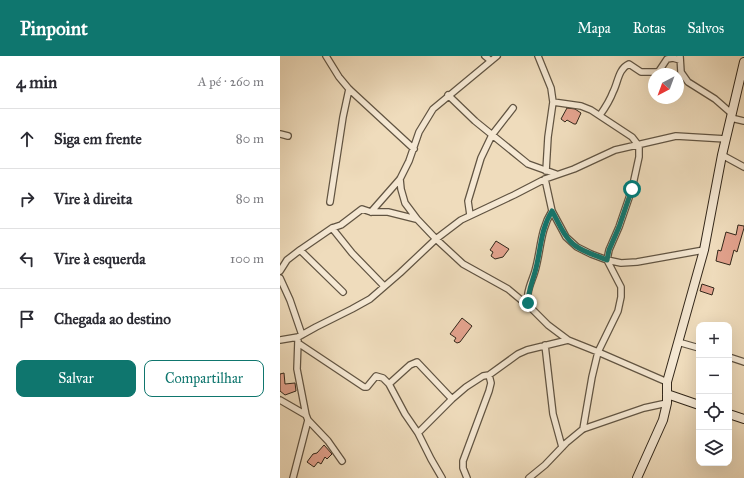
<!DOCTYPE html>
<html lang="pt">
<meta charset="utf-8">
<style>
:root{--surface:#fff;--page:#f7f7f7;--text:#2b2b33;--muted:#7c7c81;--line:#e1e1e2;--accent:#0f766e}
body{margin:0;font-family:"IM FELL Great Primer",serif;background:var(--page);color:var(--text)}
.controls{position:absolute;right:12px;bottom:12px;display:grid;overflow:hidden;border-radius:8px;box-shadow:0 4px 16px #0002}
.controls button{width:36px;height:36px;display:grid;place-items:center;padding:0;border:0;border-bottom:1px solid var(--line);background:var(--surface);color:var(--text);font:20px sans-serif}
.compass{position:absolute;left:368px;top:12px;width:36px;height:36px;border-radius:50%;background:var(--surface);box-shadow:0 4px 16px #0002;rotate:221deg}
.stop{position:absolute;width:12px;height:12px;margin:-9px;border:3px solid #0f766e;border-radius:50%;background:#fff}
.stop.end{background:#0f766e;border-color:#fff;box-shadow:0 1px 4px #0008}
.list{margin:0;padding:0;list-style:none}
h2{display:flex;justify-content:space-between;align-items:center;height:52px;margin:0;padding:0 16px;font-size:17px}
h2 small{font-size:13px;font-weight:400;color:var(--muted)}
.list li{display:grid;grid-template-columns:26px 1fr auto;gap:12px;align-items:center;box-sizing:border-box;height:60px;padding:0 16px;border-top:1px solid var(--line)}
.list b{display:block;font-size:15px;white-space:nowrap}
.list em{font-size:13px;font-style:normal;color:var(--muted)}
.actions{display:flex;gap:8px;padding:12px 16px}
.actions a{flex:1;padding:9px 0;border:1px solid var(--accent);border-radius:8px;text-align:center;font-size:14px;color:var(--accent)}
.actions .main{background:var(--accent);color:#fff}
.icon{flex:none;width:22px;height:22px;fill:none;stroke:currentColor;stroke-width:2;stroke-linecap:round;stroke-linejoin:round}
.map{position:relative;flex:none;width:464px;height:422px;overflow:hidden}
header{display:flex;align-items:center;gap:24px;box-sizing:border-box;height:56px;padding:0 20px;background:var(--accent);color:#fff}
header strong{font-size:19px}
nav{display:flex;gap:22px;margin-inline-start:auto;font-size:14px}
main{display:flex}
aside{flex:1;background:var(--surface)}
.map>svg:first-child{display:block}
.building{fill:#e2a28d;stroke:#32271a}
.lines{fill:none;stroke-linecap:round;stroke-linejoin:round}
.street-casing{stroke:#615442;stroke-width:8}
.secondary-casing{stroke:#32271a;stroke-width:10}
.street{stroke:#f5e8d3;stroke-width:5.5}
.secondary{stroke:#f5e8d3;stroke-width:8}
.route{stroke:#0f766e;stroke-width:5}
</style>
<header>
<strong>Pinpoint</strong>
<nav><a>Mapa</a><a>Rotas</a><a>Salvos</a></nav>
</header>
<main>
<aside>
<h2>4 min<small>A pé · 260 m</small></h2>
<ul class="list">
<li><svg class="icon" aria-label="ahead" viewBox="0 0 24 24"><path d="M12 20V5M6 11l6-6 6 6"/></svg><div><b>Siga em frente</b></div><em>80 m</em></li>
<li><svg class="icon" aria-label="right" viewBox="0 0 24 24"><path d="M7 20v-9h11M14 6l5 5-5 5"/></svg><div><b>Vire à direita</b></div><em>80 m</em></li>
<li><svg class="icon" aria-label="left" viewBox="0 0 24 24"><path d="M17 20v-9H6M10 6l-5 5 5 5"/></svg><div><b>Vire à esquerda</b></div><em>100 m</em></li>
<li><svg class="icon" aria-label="arrive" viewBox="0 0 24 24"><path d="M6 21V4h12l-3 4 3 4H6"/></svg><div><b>Chegada ao destino</b></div></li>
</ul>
<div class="actions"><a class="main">Salvar</a><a>Compartilhar</a></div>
</aside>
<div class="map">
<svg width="464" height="422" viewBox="0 0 464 422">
<rect width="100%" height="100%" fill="#efdcbc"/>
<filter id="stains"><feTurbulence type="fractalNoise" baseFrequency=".005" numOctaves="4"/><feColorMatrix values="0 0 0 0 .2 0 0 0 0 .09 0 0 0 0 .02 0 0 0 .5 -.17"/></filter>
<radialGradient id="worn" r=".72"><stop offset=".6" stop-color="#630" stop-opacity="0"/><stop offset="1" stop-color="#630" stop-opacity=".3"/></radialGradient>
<path class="building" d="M287,52L295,53L301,57L296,68H294L287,64L285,66L281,63Z
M458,169L464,170V172L457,196L454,194L450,209L436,205L438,194L441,195L446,176L456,179Z
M216,185L229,193L223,201L215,203L211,200L213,196L210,194Z
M422,228L434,232L432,239L420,235Z
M182,262L192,270L180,286L177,287L174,285L176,282L170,278Z
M4,317L5,328L15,327L16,335L5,339L0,335V318Z
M44,389L52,398L47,403L45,401L41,408L38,406L34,411L27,406L33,398L37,397Z"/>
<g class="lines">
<g class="street-casing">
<path id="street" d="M46,0L59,21L69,33L134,93
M205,0L211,5
M258,0L271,32L273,46L268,81L266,115
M400,0L401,16L408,26L435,43L451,57
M168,39L195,65L248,108L276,118
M273,46L301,50L311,54L352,81L359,90V101L352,133L339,171L329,194L327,204L341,231V241L338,255L318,296L312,321L303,373
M320,59C325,52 330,44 333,36C338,27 338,13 349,8L361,16H377L379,15L387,3L393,2L400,4
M451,62L464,65
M0,78L8,80
M442,99L464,111
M120,123L121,133L125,147L137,163L156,183L183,208L228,233L252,253L268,269L288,284L318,296L387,326
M265,123L272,155L286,181L297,191L311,198L327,204L341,207L357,206L424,194
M50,146L63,61L69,33
M91,156L120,123L129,105L139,76L153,53L217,0
M190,159L188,145L201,102L212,79L233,52
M52,172L72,197L104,230
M20,194L63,236
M0,215L7,204L20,194L52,172L61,169L82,153L91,156H108L136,163
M0,222L10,244L22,279
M251,251C243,240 252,226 255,215C261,194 260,174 272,155
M0,284L18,281L36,271L72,253L90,243L120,217L156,183L181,164L234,139L265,123L294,113L335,94L396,80L446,83
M18,285L17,313L26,359L28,364L48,385L62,405
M398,286L419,292
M18,287L84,331H87L96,320L103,322L109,328L125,358L138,377L151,403L162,422
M265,289L273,358L282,391
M449,301L464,306
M109,328L130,309L137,306L172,343
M0,344L26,359
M138,377L172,343L186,331L203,320L209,319L238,298L247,294L288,284
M13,422L28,364
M187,422L183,412V405L209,335L211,327L209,319
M249,422L265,409L286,387L303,373L364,352L387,347"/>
</g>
<g class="secondary-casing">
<path id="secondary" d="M387,338L419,349
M449,358L464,363
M357,422L383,364L387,347V326L424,194L442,99L464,6"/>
</g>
<use href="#street" class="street"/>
<use href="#secondary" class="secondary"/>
</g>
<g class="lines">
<path class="route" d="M248,247C248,235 252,227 255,216C261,195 260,174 272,155C278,165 282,177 290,185C299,195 315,199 327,204L329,194L339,171L352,133"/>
</g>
<rect width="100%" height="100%" filter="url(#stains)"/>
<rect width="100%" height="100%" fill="url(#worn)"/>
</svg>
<div class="controls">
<button>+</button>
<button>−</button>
<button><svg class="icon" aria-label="locate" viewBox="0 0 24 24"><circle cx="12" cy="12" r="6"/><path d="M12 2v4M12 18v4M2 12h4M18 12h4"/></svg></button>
<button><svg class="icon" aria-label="layers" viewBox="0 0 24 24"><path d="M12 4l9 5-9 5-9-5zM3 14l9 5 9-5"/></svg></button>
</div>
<svg class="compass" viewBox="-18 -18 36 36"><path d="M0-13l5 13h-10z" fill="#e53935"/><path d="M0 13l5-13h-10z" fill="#7c7c81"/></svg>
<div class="stop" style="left:352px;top:133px"></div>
<div class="stop end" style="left:248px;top:247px"></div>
</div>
</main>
